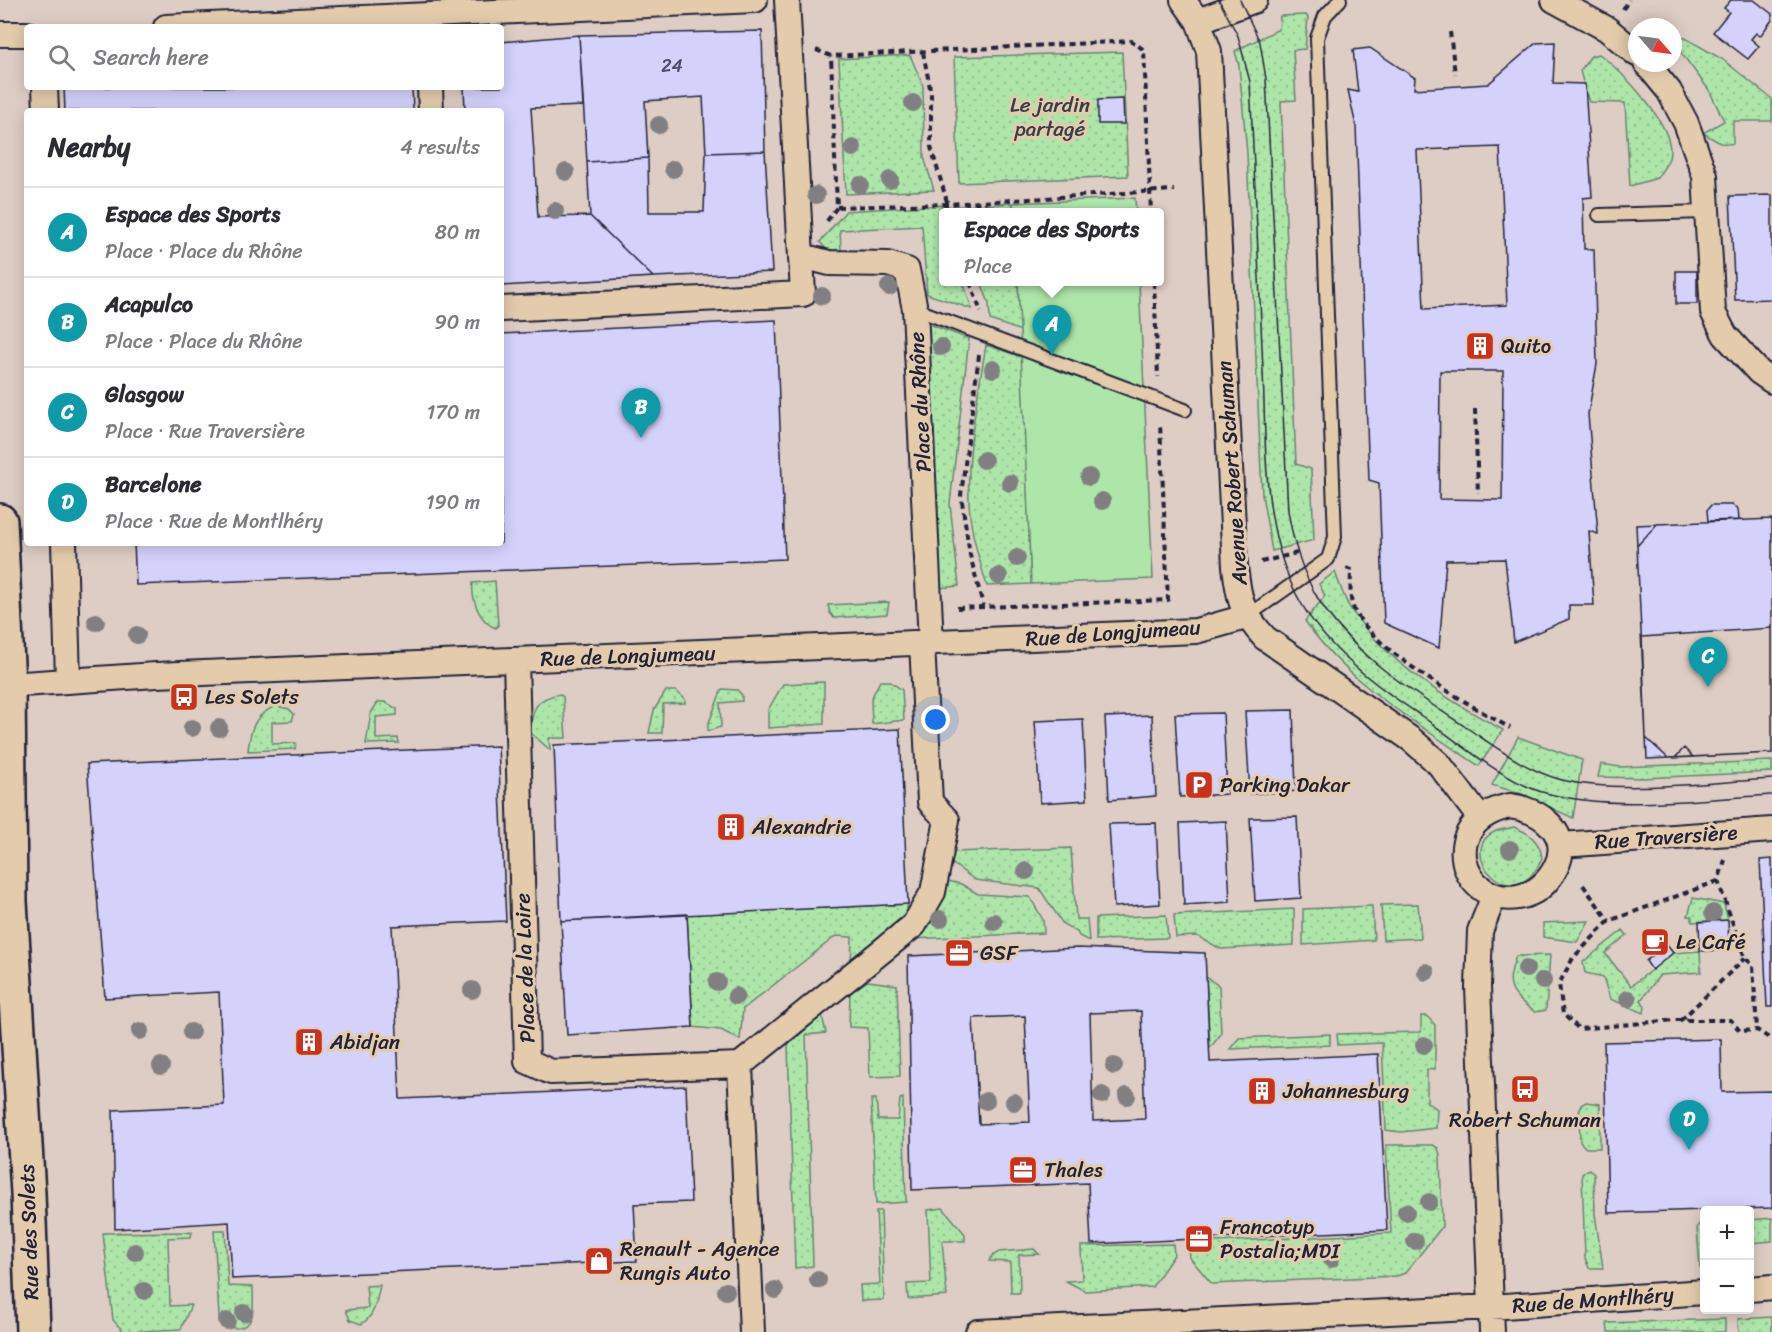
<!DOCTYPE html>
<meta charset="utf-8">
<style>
:root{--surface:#fff;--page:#f7f7f7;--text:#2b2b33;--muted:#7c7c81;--line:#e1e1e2;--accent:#d93025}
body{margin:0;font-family:Sriracha,sans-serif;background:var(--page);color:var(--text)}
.controls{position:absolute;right:18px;bottom:18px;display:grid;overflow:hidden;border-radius:6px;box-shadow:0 3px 15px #0003}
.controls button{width:54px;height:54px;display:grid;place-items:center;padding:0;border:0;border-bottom:2px solid var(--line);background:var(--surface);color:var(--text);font:30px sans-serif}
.compass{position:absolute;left:1628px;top:18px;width:54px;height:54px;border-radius:50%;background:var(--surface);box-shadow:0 3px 15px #0003;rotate:118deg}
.you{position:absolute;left:936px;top:720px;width:21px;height:21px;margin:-15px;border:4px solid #fff;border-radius:50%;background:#1a73e8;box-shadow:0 0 0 9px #1a73e833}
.badge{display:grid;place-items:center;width:39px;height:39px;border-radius:50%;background:var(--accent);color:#fff;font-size:20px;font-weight:700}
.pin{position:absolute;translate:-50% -50px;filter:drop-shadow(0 2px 3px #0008)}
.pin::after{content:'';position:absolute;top:32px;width:21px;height:18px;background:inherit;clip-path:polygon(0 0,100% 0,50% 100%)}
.popup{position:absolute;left:939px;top:208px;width:225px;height:78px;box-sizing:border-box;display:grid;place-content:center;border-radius:6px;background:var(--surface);filter:drop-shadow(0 2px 4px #0005);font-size:20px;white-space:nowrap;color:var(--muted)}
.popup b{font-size:22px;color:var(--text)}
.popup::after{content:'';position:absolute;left:50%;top:100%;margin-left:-12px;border:12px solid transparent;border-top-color:var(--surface)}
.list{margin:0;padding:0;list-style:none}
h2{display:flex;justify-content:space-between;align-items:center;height:78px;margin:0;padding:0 24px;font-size:26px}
h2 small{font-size:20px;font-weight:400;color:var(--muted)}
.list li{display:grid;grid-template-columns:39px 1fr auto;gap:18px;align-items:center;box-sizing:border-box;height:90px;padding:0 24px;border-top:2px solid var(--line)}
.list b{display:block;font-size:22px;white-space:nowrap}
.list p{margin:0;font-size:20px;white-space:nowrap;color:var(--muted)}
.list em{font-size:20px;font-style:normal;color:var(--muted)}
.icon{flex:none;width:33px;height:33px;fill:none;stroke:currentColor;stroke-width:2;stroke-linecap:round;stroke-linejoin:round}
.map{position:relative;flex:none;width:1772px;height:1332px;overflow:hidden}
.search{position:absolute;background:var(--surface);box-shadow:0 3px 15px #0003;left:24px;top:24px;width:480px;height:66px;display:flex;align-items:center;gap:15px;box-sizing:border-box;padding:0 21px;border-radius:6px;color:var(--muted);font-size:22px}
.panel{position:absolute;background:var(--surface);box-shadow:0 3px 15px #0003;left:24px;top:108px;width:480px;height:438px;border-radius:6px}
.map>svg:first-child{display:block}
.green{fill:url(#green-dots);stroke:#688472;stroke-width:1.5}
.pitch{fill:#aee6aa;stroke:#688472;stroke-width:1.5}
.building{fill:#d4d2fb;stroke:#22223b;stroke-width:1.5;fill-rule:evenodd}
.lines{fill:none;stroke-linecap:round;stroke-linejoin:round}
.service-casing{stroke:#22223b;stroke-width:16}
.minor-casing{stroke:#22223b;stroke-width:28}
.secondary-casing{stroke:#22223b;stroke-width:38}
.path{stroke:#22223b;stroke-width:4;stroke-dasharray:6 4.5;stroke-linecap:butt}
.service{stroke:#e3cbac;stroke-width:12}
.minor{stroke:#e3cbac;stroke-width:24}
.secondary{stroke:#e3cbac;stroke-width:33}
.tram{stroke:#22223b;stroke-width:1.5}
.tree{fill:#827f82}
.labels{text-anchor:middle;stroke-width:6;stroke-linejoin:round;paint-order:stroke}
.number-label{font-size:18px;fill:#4e4e6b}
.park-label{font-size:21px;fill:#373f4c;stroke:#e3cbac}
.poi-label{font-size:21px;fill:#22223b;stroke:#e3cbac;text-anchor:start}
.street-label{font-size:21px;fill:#22223b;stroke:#e3cbac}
</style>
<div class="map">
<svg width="1772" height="1332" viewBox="0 0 1772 1332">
<defs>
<pattern id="green-dots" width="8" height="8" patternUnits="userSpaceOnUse" patternTransform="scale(1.5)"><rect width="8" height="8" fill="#aee6aa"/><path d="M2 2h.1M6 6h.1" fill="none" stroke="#95c593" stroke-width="1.8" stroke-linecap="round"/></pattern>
</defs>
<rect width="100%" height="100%" fill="#decdc4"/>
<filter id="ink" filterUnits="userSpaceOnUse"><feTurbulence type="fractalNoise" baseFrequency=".0167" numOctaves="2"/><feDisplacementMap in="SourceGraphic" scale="12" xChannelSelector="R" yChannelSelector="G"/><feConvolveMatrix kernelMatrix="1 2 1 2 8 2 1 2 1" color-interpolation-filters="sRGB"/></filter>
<g filter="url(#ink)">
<path class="green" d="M1306,15L1308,18L1305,49L1293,50L1296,100L1281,101L1296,464L1311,469L1314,540L1272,551L1262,495L1247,153L1239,66L1235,51L1279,29L1280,16Z
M1673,31L1722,59L1772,99V121H1733V144L1720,143L1703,133L1724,121L1709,90L1673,42Z
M1122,52L1128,176L959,183L954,57Z
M1599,54C1621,70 1678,128 1669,158C1667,164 1661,172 1657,178L1630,186L1625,103L1589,102L1580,71L1591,56Z
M910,55L923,86L924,157L934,190L846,194L839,59Z
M1013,203V212H956L953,207Z
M941,205L944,216V282H963L972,309L927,294L922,226L840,230L841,251L826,249L820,242L846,211Z
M981,282H1018L1021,331L990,320L989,303Z
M926,323L969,339L950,504L959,586L938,588Z
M986,345L1022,357L1031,584L987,586C981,565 974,544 971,523C963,468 977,400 986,345Z
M1335,572C1340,585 1344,600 1352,611C1390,665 1446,699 1503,730L1479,766C1417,723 1348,684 1305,621L1325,596L1319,584Z
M495,581L498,625L496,628C479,622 471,599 473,583Z
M889,602L887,614L834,618L830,613L828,605Z
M880,681H889L902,690L904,720L872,724L871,699Z
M824,682V724L768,728V710L783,684Z
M722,689L737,690L742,695V701L720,703L721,727L708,731V725Z
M666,691H676L685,699V703L663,704L662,733H649L654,710Z
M560,694L563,697L566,738H549L550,750L531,733C531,710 535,698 560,694Z
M378,702H385L397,709V715L376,717V739L398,738L399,743L366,744L371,713Z
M277,706L289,709L294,714L292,721L272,722V744L296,743L295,749L248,751C250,729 255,713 277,706Z
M1518,737L1582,760L1573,818L1519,793L1492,785Z
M1772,761V772L1643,778L1598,777L1601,764L1620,767Z
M1514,827C1529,833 1540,841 1542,858C1515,922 1452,851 1496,831C1501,829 1509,829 1514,827Z
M1071,848L1076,919H1087L1089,941L1079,936L1077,932L1063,924L1039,888L975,880L949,861L953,852Z
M943,880L961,884L978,894L1030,897L1043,920L1044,933L911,939Z
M1693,898L1724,904L1728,920L1692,922V916H1688Z
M908,904L905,915L891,926L892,934L851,966L852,937L836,936L743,1009L740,1040L721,1030L693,1027L687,914Z
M1418,904L1421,938L1383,940L1381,905Z
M1372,906L1374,940L1303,945V909Z
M1294,909V945L1221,949L1197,936L1176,937L1174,915Z
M1166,915L1168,938L1096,940V918Z
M1589,921L1577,942L1543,937V923Z
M1623,930L1627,935L1605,953L1631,986L1673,953L1700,951L1701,972L1660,975L1641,1000L1645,1006L1644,1013L1610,999L1603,977L1585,973L1583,962Z
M1550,955L1546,1010L1535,1012C1509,993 1505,987 1516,956Z
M1206,977L1219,986L1221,1034L1210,1048Z
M868,981L897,985L900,1076L870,1077L868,1028L849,1027L850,993Z
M822,1015L826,1033L806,1035L813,1266L795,1268L788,1045Z
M1421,1016H1427L1435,1025V1069L1427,1070V1102L1437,1109L1436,1128L1401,1132L1386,1130L1382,1043L1338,1045L1337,1034L1421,1032Z
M1330,1034V1045L1230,1049L1239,1038Z
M903,1098L906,1202L876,1204L871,1099H876L878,1120H898L900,1099Z
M1586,1102L1600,1104V1148H1586L1580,1142L1579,1112L1581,1105Z
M1386,1145H1433L1438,1148L1440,1155L1442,1227L1405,1273L1397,1276L1212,1284L1190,1258L1189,1246L1196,1243L1391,1233Z
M1589,1169L1594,1174L1595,1214L1603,1268H1589L1585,1258L1582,1174Z
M943,1208L965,1234V1241H942L947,1296L908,1299L907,1284L931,1283L928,1210Z
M876,1211H881L884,1300L861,1301L860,1285L880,1284Z
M1772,1218V1241L1750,1243V1220Z
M1701,1222H1704V1268H1700L1697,1227Z
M214,1230H225L228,1286L253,1287C253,1296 254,1307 252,1316C248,1332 224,1332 219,1317Z
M192,1232L191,1237L168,1238L170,1306L191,1305L181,1329L124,1332L113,1320L103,1233Z
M1173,1244L1174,1255L1152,1287L1085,1291L1066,1281L1082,1280L1081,1246Z
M1034,1249L1039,1254L1019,1255L1020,1293H1011L1010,1262L989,1261L992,1256L999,1252Z
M380,1285C377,1299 375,1317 361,1324L350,1320L346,1310L368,1308L366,1286Z
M1772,1317V1332H1739L1738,1319Z
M1725,1319V1332H1608L1607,1323Z"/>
<path class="pitch" d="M1135,198L1136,212H1013V203Z
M1018,282H1139L1153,579L1031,584Z"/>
<path class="building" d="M1731,0H1754L1772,14V20L1760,36L1756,33L1751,39L1759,46L1748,59L1713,32L1729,12L1724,8Z
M762,31L765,151L706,153L703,97L645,101L648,158L587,162L579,35Z
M579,35L583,106L531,108L538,217L590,216L653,277L501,286V111H465L464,87H501V42Z
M1555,42L1553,83L1585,84L1592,197L1583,198L1584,249H1594L1597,364L1588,414L1598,534L1589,531L1594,605H1569V619L1514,642L1505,559L1446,560L1439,648L1384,623L1379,483L1369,480L1356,126L1348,90L1358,92L1353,50L1370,48L1415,78L1414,89L1488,84L1536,43ZM1500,147L1507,305L1424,309L1417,150ZM1440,371H1503L1502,500L1439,499Z
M64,87H412L413,111H65Z
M1123,99L1124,124H1098V100Z
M765,151L772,272L653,277L590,216L587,162L648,158L649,212H704L706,153Z
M1772,195V299L1735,300L1730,196Z
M1676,271H1697V304H1676Z
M776,320L785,559L136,585L134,543H501V334Z
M1711,505H1732L1738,509L1739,520L1708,521L1707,510Z
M1772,519V753L1693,757L1684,748L1675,758H1668L1646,738L1637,546L1657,524Z
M1657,524L1637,546L1636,525Z
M1772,628V753L1668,758L1646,738L1642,637Z
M1293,710L1296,791L1250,794L1245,711Z
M1223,713L1227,794L1180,797L1175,714Z
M1152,715L1156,796L1109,800L1105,717Z
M1083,719L1087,800L1040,803L1035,721Z
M900,729L908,904L561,921L554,745Z
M1646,738L1668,758L1647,759Z
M498,746L506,921L392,926L400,1099L686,1086L691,1202L634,1204L637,1261L232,1279L229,1222L115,1229L113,1110L224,1105L219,992L105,998L87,764Z
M1684,748L1693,757L1675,758Z
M1297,817L1301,898L1255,901L1250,818Z
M1226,821L1230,902L1184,905L1180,823Z
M1156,823L1160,904L1114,907L1109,824Z
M1772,859V1007H1767L1760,860Z
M687,914L693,1027L567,1035L561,921Z
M1728,920L1729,950L1700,951L1699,922Z
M1660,936L1673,953L1652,970L1646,961L1657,952L1650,944Z
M1078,948L1205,953L1210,1062L1378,1054L1387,1230L1091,1244L1088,1183L912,1190L908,956ZM1141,1011L1145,1119L1093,1121L1090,1013ZM1025,1016L1030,1122L979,1124L973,1018Z
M1721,1039L1722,1092L1772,1091V1208L1608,1213L1604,1042Z"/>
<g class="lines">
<g class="service-casing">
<path id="service" d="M1599,215L1706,212
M915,309L1185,410
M1246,617L1328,559L1335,537L1317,38L1325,16L1340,0"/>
</g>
<g class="minor-casing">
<path id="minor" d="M1183,0L1198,21L1209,51L1235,566C1239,600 1241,612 1265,638L1412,740L1439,764L1479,817
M1554,0L1607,29L1637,54
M1198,21L1255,0
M166,27L755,0
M0,34H27
M1646,63L1669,91L1686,123L1705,176L1713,312L1725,335L1759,372L1772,381
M45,87L46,111
M430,87L431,111
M802,256L829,263L888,264L907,270L915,309L931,643
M501,309L803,294L787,0
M64,543L68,680
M516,661L527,1061L551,1072L740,1065L914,925L933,892L947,820L930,802L922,643
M8,685L156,675L1196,631L1246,617
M1510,806C1540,809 1573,834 1556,867C1548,883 1535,894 1518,897C1461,907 1435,821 1510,806Z
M1561,845L1772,830
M740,1065L752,1332
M1750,1289L1772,1287
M978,1332L1491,1307L1704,1292
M1492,1332L1478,987L1480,931L1494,896"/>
</g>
<g class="secondary-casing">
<path id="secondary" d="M0,521L8,685L10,902L28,1193L33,1332"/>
</g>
<path class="path" d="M1623,9L1629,0
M1450,32L1455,74
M816,50L831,56L1132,41L1144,50L1151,212
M923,52L931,93V147L950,212
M837,207L948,204L1174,190
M827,221L837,207L831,56
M970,282L981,312
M1154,282L1158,377
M979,355L961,495L970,555L983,605
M1475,409L1478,493
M1261,562L1297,553
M1346,568L1351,570C1351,581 1349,597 1353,607C1370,649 1470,705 1510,728
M957,608L1168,600L1160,423
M1725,860L1718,881L1745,958L1753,965L1757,1030
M1718,881L1609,921L1573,958L1559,984L1563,1014L1579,1029L1675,1020H1731L1740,1031L1757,1030L1772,1040
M1583,885L1609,921
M1681,1020L1745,958"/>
<use href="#service" class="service"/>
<use href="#minor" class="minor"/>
<use href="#secondary" class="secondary"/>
<path class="tram" d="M1219,0L1238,36L1250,82C1255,178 1259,275 1263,371C1266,441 1262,517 1291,583C1315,640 1370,682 1420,715C1456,740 1500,779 1542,792C1612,812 1700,799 1772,795
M1240,0L1260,42L1266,79L1288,511C1293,541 1301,570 1317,597C1351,654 1413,692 1467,728C1497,748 1527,771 1562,780C1619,794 1712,782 1772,779"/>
</g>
<g class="tree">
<circle cx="913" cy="103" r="9"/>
<circle cx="659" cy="125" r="9"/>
<circle cx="853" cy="148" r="9"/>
<circle cx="673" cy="169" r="9"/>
<circle cx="566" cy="172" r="9"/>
<circle cx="890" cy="180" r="9"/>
<circle cx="860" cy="185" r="9"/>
<circle cx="816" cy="195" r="9"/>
<circle cx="555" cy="211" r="9"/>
<circle cx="889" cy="287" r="9"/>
<circle cx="822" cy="296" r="9"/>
<circle cx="941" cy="347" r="9"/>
<circle cx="993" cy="369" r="9"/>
<circle cx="984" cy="460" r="9"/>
<circle cx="1089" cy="477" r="9"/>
<circle cx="1010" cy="483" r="9"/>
<circle cx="1102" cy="501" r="9"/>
<circle cx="1017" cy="558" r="9"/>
<circle cx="999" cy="576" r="9"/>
<circle cx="96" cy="622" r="9"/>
<circle cx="137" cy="635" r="9"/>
<circle cx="192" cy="728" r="9"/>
<circle cx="219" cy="728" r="9"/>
<circle cx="1510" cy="849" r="9"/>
<circle cx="1026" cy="871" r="9"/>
<circle cx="1713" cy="913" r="9"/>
<circle cx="940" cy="919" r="9"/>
<circle cx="994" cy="922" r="9"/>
<circle cx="1526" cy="969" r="9"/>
<circle cx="1426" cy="972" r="9"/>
<circle cx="1543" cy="981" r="9"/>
<circle cx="717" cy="982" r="9"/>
<circle cx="472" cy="990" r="9"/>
<circle cx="736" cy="996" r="9"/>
<circle cx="1628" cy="999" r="9"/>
<circle cx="140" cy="1031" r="9"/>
<circle cx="191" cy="1032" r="9"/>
<circle cx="1424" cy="1045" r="9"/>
<circle cx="161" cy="1066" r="9"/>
<circle cx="1114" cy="1066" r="9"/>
<circle cx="1102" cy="1095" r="9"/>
<circle cx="1127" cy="1096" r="9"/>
<circle cx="986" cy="1101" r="9"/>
<circle cx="1014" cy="1102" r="9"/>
<circle cx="1429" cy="1202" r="9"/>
<circle cx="1406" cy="1212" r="9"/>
<circle cx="1415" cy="1241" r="9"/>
<circle cx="135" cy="1252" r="9"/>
<circle cx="1331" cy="1259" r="9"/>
<circle cx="818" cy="1280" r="9"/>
<circle cx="775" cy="1290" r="9"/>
<circle cx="144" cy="1291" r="9"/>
<circle cx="726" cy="1291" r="9"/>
<circle cx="244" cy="1313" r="9"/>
<circle cx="227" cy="1321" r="9"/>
</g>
</g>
<defs>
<g id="building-square" transform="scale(1.5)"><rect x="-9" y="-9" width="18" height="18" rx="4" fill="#c8321e" stroke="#e3cbac"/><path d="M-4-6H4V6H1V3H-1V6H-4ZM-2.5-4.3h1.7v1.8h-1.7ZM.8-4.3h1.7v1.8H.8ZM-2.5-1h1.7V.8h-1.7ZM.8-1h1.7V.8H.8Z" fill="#fff"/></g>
<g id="bus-square" transform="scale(1.5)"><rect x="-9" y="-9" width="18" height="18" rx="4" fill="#c8321e" stroke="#e3cbac"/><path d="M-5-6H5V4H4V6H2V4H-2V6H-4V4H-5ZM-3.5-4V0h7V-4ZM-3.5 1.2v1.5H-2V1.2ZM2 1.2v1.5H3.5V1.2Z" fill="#fff"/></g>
<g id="parking-square" transform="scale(1.5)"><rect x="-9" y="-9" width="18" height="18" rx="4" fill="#c8321e" stroke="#e3cbac"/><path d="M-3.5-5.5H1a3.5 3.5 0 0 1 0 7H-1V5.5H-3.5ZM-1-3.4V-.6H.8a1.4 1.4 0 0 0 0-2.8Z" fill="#fff"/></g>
<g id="cafe-square" transform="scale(1.5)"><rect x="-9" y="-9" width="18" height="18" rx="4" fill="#c8321e" stroke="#e3cbac"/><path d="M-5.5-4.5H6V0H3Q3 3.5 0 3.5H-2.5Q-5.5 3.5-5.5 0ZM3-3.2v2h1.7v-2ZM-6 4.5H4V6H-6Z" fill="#fff"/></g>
<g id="office-square" transform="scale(1.5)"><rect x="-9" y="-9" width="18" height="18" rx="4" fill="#c8321e" stroke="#e3cbac"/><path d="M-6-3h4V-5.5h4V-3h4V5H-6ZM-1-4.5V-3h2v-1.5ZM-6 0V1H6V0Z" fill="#fff"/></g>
<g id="shop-square" transform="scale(1.5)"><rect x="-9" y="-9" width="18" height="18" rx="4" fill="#c8321e" stroke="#e3cbac"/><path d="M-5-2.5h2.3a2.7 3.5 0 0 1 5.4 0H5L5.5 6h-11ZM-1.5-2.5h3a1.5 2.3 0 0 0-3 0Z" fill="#fff"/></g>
</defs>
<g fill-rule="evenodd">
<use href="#building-square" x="1480" y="346"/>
<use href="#bus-square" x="184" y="697"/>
<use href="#parking-square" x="1199" y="785"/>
<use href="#building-square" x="731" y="827"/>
<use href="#cafe-square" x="1655" y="942"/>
<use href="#office-square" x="959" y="953"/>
<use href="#building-square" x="309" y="1042"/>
<use href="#bus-square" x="1525" y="1089"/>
<use href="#building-square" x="1262" y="1091"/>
<use href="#office-square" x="1023" y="1170"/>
<use href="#office-square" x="1199" y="1239"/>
<use href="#shop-square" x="599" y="1261"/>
</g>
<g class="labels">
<g class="number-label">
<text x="672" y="72">24</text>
</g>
<g class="park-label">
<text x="1050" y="112">Le jardin<tspan x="1050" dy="24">partagé</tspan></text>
</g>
<g class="poi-label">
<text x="1501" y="353">Quito</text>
<text x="205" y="704">Les Solets</text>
<text x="1220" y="792">Parking Dakar</text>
<text x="752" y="834">Alexandrie</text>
<text x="1676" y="949">Le Café</text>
<text x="980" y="960">GSF</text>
<text x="330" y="1049">Abidjan</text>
<text x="1283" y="1098">Johannesburg</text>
<text x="1525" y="1127" text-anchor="middle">Robert Schuman</text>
<text x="1044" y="1177">Thales</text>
<text x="1220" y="1234">Francotyp<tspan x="1220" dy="24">Postalia;MDI</tspan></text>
<text x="620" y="1256">Renault - Agence<tspan x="620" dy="24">Rungis Auto</tspan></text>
</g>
<g class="street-label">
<text transform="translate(920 402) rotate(-93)" y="7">Place du Rhône</text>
<text transform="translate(1232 473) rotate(-94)" y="7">Avenue Robert Schuman</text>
<text transform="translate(1113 633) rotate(-4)" y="7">Rue de Longjumeau</text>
<text transform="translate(628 656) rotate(-2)" y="7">Rue de Longjumeau</text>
<text transform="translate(1666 837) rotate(-4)" y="7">Rue Traversière</text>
<text transform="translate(525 968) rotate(-92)" y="7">Place de la Loire</text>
<text transform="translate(29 1232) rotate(-92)" y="7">Rue des Solets</text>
<text transform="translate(1593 1300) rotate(-4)" y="7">Rue de Montlhéry</text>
</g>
</g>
</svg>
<div class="controls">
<button>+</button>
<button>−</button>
</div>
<svg class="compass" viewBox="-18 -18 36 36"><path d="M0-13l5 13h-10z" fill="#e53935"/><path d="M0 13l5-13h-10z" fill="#7c7c81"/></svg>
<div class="you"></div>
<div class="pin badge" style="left:1052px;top:355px;background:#0f9aa8">A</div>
<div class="popup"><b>Espace des Sports</b>Place</div>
<div class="pin badge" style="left:641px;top:438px;background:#0f9aa8">B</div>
<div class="pin badge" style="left:1708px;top:687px;background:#0f9aa8">C</div>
<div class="pin badge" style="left:1689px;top:1150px;background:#0f9aa8">D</div>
<div class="search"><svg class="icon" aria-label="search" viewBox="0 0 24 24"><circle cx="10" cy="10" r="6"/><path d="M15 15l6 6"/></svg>Search here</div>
<section class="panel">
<h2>Nearby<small>4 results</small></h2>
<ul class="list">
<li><span class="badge" style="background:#0f9aa8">A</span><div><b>Espace des Sports</b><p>Place · Place du Rhône</p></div><em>80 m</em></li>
<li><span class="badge" style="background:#0f9aa8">B</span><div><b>Acapulco</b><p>Place · Place du Rhône</p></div><em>90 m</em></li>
<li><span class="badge" style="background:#0f9aa8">C</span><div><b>Glasgow</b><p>Place · Rue Traversière</p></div><em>170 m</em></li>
<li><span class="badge" style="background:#0f9aa8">D</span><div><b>Barcelone</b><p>Place · Rue de Montlhéry</p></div><em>190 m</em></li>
</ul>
</section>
</div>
